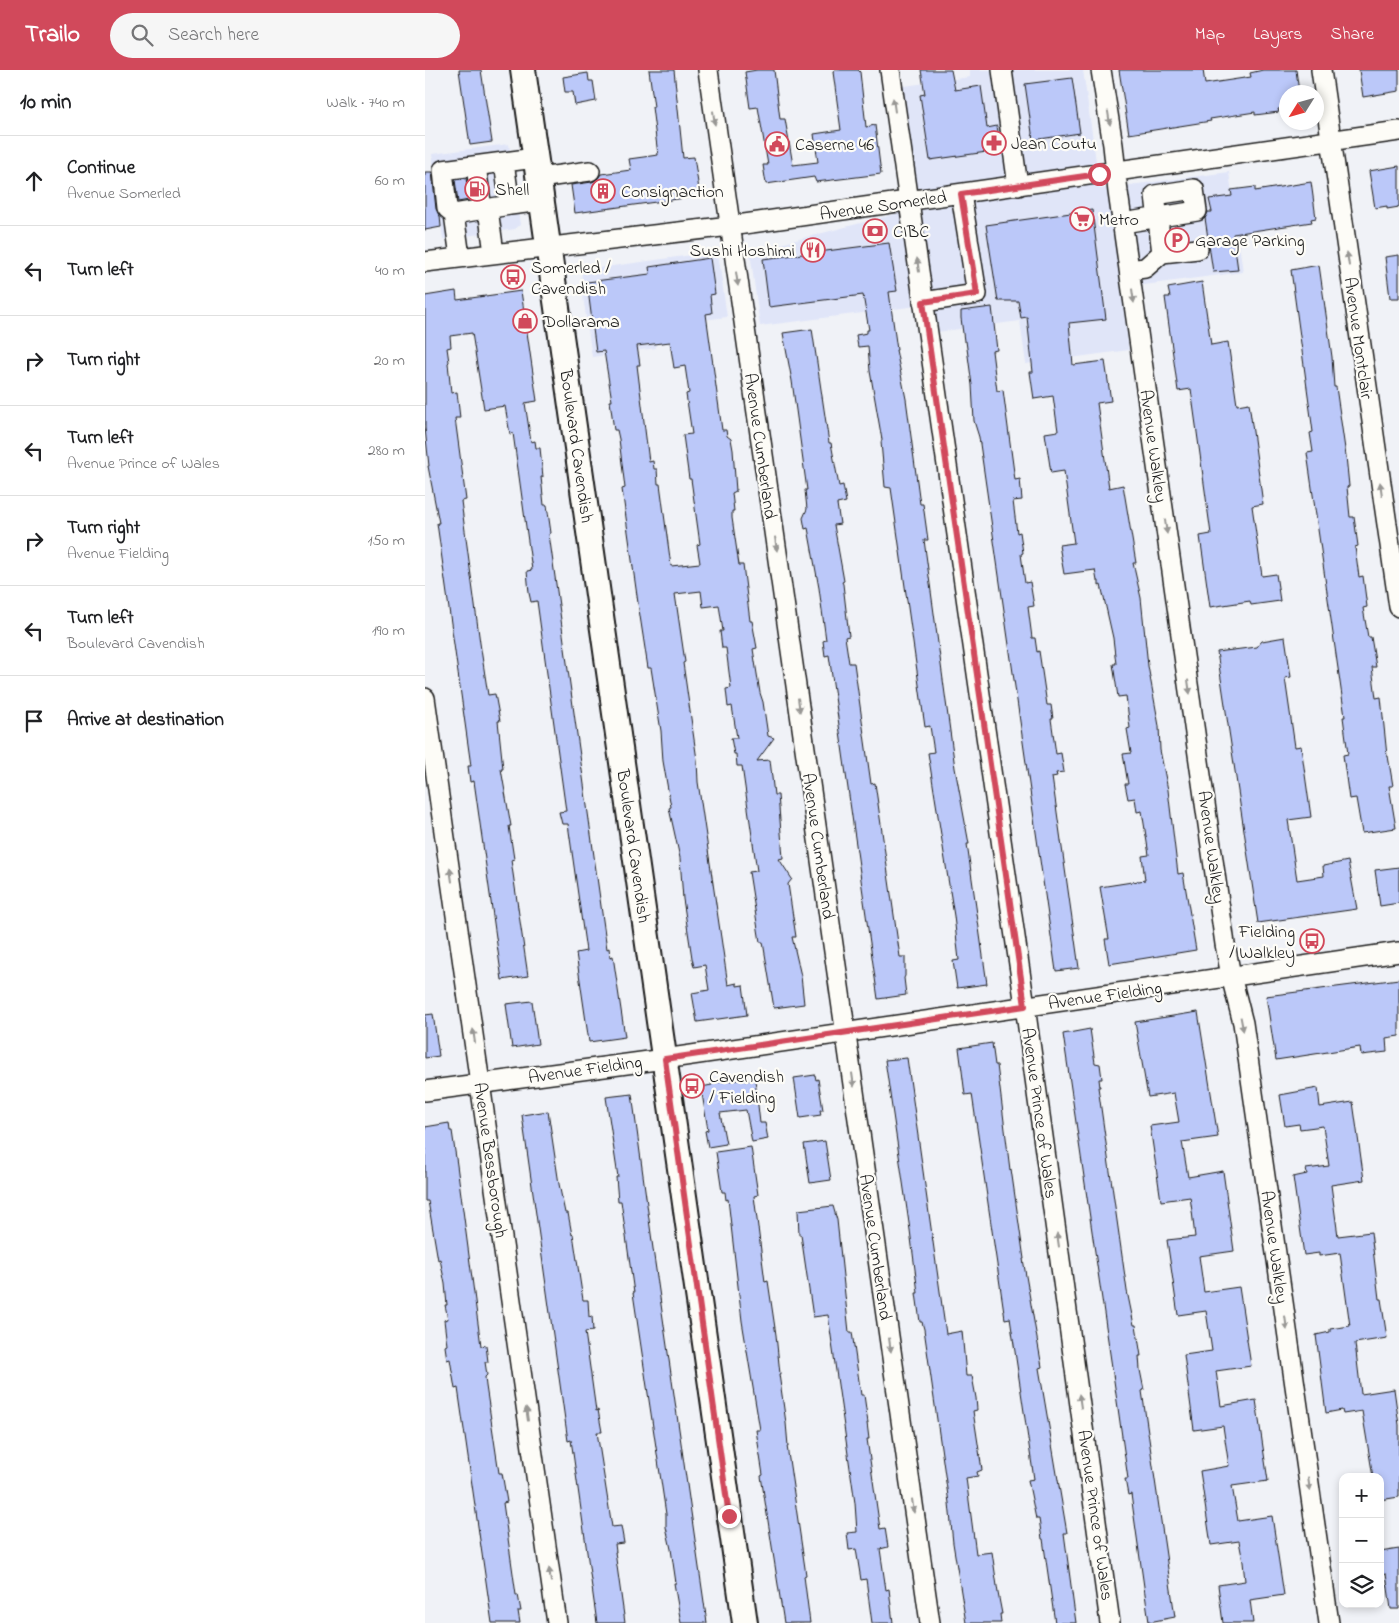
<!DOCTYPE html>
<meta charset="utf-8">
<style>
:root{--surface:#fff;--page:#f6f6f6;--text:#202124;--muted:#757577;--line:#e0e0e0;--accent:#d1495b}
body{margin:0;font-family:"Indie Flower",sans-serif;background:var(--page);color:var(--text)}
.controls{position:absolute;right:15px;bottom:15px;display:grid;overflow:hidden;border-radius:10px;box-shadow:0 2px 8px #0003}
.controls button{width:45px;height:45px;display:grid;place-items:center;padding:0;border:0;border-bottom:1px solid var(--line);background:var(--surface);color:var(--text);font:25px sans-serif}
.compass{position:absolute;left:854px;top:15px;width:45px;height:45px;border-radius:50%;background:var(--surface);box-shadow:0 2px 8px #0003;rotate:233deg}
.stop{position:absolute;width:15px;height:15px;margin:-11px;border:4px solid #d1495b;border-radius:50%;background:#fff}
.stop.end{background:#d1495b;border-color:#fff;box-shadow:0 1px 5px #0008}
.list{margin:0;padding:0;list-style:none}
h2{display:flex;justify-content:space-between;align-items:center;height:65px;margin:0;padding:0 20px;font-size:21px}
h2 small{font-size:16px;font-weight:400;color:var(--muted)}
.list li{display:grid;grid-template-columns:32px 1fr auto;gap:15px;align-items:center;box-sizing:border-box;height:90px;padding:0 20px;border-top:1px solid var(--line)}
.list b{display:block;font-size:19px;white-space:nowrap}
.list p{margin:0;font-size:16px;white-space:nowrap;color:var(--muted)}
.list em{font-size:16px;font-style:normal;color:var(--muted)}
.icon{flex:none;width:28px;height:28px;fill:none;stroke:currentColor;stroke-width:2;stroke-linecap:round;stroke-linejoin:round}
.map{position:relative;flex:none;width:974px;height:1553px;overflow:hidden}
header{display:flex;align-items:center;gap:30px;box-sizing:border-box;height:70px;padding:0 25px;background:var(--accent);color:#fff}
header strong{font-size:24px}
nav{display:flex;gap:28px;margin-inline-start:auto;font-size:18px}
.search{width:350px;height:45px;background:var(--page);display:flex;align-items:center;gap:12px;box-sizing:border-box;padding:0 18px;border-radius:28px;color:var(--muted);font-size:19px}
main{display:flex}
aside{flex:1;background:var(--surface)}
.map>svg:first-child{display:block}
.built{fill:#e0e5f8}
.building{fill:#bbc8f9;stroke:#1c1c1c;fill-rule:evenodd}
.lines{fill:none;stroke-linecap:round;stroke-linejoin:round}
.minor-casing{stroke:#1c1c1c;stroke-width:22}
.major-casing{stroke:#1c1c1c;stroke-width:28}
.minor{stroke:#fdfcf7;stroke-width:19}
.major{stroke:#fdfcf7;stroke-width:24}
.oneway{fill:#989794}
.route{stroke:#d1495b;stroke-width:6}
.labels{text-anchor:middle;stroke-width:4.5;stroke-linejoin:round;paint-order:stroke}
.poi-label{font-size:18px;fill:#1c1c1c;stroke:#fdfcf7;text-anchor:start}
.street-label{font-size:18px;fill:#1c1c1c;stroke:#fdfcf7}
</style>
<header>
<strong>Trailo</strong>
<div class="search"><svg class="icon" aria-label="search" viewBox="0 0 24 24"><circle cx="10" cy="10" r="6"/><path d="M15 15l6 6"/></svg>Search here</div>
<nav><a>Map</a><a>Layers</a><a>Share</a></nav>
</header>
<main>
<aside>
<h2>10 min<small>Walk · 740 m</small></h2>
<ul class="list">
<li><svg class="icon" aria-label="ahead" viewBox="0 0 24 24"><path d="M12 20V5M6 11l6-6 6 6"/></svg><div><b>Continue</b><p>Avenue Somerled</p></div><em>60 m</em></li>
<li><svg class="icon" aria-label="left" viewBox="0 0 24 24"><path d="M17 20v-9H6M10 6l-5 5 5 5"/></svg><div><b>Turn left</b></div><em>40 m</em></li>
<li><svg class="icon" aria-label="right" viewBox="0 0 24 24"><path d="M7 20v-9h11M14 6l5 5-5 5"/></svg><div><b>Turn right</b></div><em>20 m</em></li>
<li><svg class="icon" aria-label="left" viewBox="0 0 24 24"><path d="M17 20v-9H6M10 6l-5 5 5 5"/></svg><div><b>Turn left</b><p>Avenue Prince of Wales</p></div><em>280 m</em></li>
<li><svg class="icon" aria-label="right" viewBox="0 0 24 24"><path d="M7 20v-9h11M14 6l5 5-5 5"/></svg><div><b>Turn right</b><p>Avenue Fielding</p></div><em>150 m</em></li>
<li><svg class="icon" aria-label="left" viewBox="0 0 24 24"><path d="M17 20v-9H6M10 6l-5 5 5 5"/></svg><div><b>Turn left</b><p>Boulevard Cavendish</p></div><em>190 m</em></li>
<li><svg class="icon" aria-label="arrive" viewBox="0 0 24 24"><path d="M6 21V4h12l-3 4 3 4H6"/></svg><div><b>Arrive at destination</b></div></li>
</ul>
</aside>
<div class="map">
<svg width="974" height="1553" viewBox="0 0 974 1553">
<rect width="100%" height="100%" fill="#f0f2f7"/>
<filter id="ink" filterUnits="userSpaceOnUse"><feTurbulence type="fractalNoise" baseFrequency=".02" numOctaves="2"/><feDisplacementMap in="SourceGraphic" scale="10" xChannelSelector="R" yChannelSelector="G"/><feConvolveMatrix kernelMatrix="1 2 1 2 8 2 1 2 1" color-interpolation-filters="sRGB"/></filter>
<g filter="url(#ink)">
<path class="built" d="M545,0H658L675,119L804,102L818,202L696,218L704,280L601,294L595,251L504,263L500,235L335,256L325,182L489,139L472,17L545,7Z
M84,74L95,155L90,159L84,160L18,169L7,84Z
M281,183H287L294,190L302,247L229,256L231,278L167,287L158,226L162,225L160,216H156L157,201L159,200Z"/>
<path class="building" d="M34,0H56L67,72L45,75Z
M224,0H249L258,88L269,87L275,126L150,143L146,115L167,112L172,110L176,104L206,100L204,89L233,85L227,37H229Z
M332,0H349L355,49H360L368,95L393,92L389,64L416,60L408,2L409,0H433L435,2L441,57L450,55L456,104L391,112L389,107L341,114L338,95H343L333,37L325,38L320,2Z
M496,0H526L530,20L556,16L562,58L572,56L576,80L505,90L495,25L500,24Z
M694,0H778L780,14L826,7L825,3L838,0H871L874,22H862V38L853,39L854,42L830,45V42L785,49L786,51L704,64Z
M934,0H974V21L938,27Z
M163,3L164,11H168L171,31L150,35L148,22H140L138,7Z
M647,8L655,63L608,70L600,14Z
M974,96V137L962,139V136L950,138L944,101Z
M0,102H7L11,139L15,146L16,157L0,160Z
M41,108L44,130L33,132L30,110Z
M886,112L891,148L886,149L887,152L808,164L813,200L788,202L780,148L783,142H787L784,129L807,126L806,120L830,117V121Z
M667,140L681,249L644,253L648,295L680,291L686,331L672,333L684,418L698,415L711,493H708L716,528L723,596L734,656L735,680L743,720L753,804L758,803L771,880L684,894L680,869H684L675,817L720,810L717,786L724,785L717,741L712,742L710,728L703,729L700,714H703L698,684L706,683L702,659L705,658L701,626L693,627L688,594H691L688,568L676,515L674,516V511H672L670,500L639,504L634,475L649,473L639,401L626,403L620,363L633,361L628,326L609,329L605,302H608L602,247L596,248L593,231H573L561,155Z
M464,173L472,221L464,222L472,280H471L481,329L495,434H498L503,470H499L530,698L544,774H542L562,914L532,918L528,891L534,890L529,846L503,683L509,682L505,656L500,657L466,418L460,417L456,372L457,370L445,301L443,276L433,277L431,265L442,263V260H444L438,225L344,237L338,189Z
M974,185V228H965L960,187Z
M285,188L290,224L285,225L287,243L281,244L297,360H301L302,366L306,369L308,380L311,421L307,423L309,441H307V448L314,495H318L325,551H327L332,578L328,579L335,623L338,632L343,666L349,668L332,691L345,690L349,725H353L358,788L354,789L367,809L363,814L371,867H367L376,906L379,934L349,938L338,872H335L324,802L332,801L317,696H312L311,684H309L306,668H312L307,636L303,637L301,619L306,618L301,578H297L295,561H298L294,535L278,537L276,521L250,524L260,592L258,593L272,690L273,712L303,915L312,913V916L318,915L322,945L272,952L267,923L284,920L280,895L269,897L267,888L258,829L255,788L244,738L246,737L238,691L236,661L226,598H223L213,533L197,419L200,418L194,369L192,360H189L185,331H187L179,281L171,282L162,212L225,204L224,197ZM245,272L249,298L260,296L264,323L261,324L267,364L258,365L264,409H266L275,474L272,475L275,493L246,496L235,414H233L232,399H229L228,391L224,392L212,295H215L212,276Z
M894,195L907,287L909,317H911L921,386L924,416L922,417L925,447H929L933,476L930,477L934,507L938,506L942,537L938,538L943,567H946L951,597H947L951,628L956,627L962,686H963L968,716H964L971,758L937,763L931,728L924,729L918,685L923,684L918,647H920L882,383L888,382L885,363L888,362L866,200Z
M777,212L786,275L803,272L812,335L824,333L838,434L827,436L837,506L851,504L855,531L826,535L825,531L785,537L775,466L786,464L766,319L753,321L740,227H745L743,218Z
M31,221L32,230L96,221L112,331L100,333L106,372L110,371L111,378H115L118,407H116L119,435H122L126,463L124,464L182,879L184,878L185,887L188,886L200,967L164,972L151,883L161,881L143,754H137L134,742L141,741L112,531L106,532L104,523L102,501L107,500L88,363L85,364L80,336L59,339L47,263L25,266L26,277L22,278L24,292L23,293L26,323L32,322L35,348H30L41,430L36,431L55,573L63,625L70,624L75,651H73L78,699H76L86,756H84L89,789L86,790L103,906L77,910L49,711L45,712L43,696H46L12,453H14L3,396H4L0,358V226Z
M567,237L572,280L567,281L572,321L578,320L590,410L595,409L597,430L588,431L592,463L595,462L598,483L596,484L600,513L605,512L609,536L603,537L607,568H610L612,582L614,581L622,635H626L628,649H626L631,684L636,683L639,702L631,703L632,706L627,707L654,898L631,901L554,367L549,351L547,315L541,271H539L536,248V241Z
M387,259L404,373H406L414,416L418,415L421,432L412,434L415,454L409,455L419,511L417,512L418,514L424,566L420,567L424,593H429L446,714L450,713L475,887H480V906L479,908L481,925L453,929L404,585L400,586L398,571L401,570L394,518L383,458L380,459L378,448L382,439L380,420H382L367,311L358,263Z
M860,567L866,607L860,608L870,677L876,676L886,747L863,750L872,810L899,806L898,796L923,791L932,839L833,853L792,582L832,577L837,571Z
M974,797V833L955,836L950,800Z
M974,909V966L961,968L962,982L936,985L935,977L851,990L841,926Z
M107,931L113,974L87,978L81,934Z
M773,942L793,1067L757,1072L760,1089L763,1107L798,1101L809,1181L774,1186L779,1222L814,1217L826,1296L791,1301L796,1336L831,1330L843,1411L807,1416L813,1451L847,1446L859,1525L825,1530L828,1553H798L793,1515L820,1511L818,1492L814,1471L786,1475L775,1401L804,1396L802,1383L798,1356L769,1360L759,1285L787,1281L783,1254L781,1241L753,1245L742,1170L770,1167L767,1141L765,1127L736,1131L725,1056L754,1052L749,1023L723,1027L710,952Z
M8,944L14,986L0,988V945Z
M665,959L670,993L675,994L677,1009H674L675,1017H673L702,1221L709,1255H711L716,1286H714L715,1300L719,1320L717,1321L750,1547L724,1552L708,1439L706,1424L703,1425L700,1409H703L693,1338L638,964Z
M567,973L570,995H572L585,1100L586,1099L599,1189H598L617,1297L614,1298L642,1463H639L651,1553H630L618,1469H617L614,1449H611L603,1410L609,1409L585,1248L580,1249L547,1024L540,1025L537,1001L534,978Z
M482,988L521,1264L537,1261L541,1306H547L551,1328L552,1340L548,1341L557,1400L552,1402L553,1406L541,1408L551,1484L567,1482L573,1523L577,1544H575L576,1553H541L528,1473L524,1433L499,1259L497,1252H495L491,1223H493L485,1160L460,990Z
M390,1005L391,1010L393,1009L398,1040H395L396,1045L375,1048L369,1008Z
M320,1009V1011L330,1009L335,1053H340L343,1069L327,1072L321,1040L295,1043L301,1074L283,1077L280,1061L283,1060L276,1017L287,1015L286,1013Z
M893,1018L895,1037L928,1032L939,1110L906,1115L913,1166L946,1162L954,1229H956L962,1268L930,1273L936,1324L969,1319L974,1355V1427L955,1430V1407H948L937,1341L918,1344L917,1340L901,1343L891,1265L905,1262V1259L925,1256L915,1183L894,1186V1183L879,1185L868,1107L882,1104L881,1099L904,1096L898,1056L875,1059L874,1054L860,1056L855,1025Z
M207,1024L229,1186L282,1553H256L249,1513H251L246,1479L241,1457V1444L208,1223H209L196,1131H193L191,1107H193L181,1027Z
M123,1041L134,1114L140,1143H143L147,1165L148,1164L158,1230H163L164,1247L167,1246L168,1261L160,1262L171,1341L173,1340L177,1362H172L187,1457L196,1456L199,1473L190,1474L191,1482H190L200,1553H172L148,1383L146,1370L143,1371L97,1045Z
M24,1053L25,1061H27L32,1095L56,1276L61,1275L63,1292H60L62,1305L60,1307L61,1316L74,1403H77L82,1432L78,1433L91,1525H93L96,1541H93L95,1553H67L33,1318L30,1319L25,1289L22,1290L20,1276L22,1275L19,1250L23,1249L20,1235H22L20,1214L15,1189L13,1190L3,1131H0V1057Z
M400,1071L406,1110L385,1113L379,1074Z
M326,1077L333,1125L329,1126L340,1212L343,1211L351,1265L355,1304H354L361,1353L363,1376H362L381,1505L379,1506L385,1553H359L336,1406L338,1405L331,1360H335L317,1251L303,1129L301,1130L300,1122H297L291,1082Z
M408,1136L412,1150L424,1262H427L436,1325H439L443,1353H442L444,1369H442L455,1459L460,1458L463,1477L455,1479L461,1520L464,1519L468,1553H447L441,1509L436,1510L431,1479L424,1480L422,1463L432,1462L430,1433L403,1245L388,1247L376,1165H374L373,1140Z
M974,1479V1539H966L961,1504L955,1505V1482Z"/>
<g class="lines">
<g class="minor-casing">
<path id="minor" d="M283,0L505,1553
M465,0L600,936L685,1553
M577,0L593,116
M676,0L688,75L693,122L800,874L806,906L818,953L904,1553
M896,0L974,537
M110,88L79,92L85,135L117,131
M51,96L57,139
M114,108L165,101
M63,139L69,183
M29,144L22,138L18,100L79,92
M698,153L772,141L769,119L730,125L737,183L720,198L704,200
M737,183L773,179
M35,187L29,144L85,135
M0,192L305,156L974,61
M498,232L552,224L536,124
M0,628L132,1553
M0,1021L239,989L974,882"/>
</g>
<g class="major-casing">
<path id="major" d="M98,0L320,1553"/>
</g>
<use href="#minor" class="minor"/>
<use href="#major" class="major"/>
</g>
<defs><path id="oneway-solid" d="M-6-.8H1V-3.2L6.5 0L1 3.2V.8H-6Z" transform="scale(1.25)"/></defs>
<g class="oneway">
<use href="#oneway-solid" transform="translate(469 35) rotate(-98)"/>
<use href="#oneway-solid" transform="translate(289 48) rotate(82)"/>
<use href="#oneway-solid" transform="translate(684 48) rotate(81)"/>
<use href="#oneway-solid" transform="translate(923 189) rotate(-98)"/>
<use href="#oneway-solid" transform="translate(493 195) rotate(-98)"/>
<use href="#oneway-solid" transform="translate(312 209) rotate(82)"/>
<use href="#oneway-solid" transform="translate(708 226) rotate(82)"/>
<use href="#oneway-solid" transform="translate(956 419) rotate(-98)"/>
<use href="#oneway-solid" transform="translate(741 457) rotate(82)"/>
<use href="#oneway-solid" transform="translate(351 474) rotate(82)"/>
<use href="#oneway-solid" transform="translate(764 617) rotate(82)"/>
<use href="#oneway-solid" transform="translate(374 635) rotate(82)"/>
<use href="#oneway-solid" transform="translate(26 805) rotate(-98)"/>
<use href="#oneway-solid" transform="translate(817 954) rotate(79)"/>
<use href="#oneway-solid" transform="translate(49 966) rotate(-98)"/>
<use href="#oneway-solid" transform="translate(428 1010) rotate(82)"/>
<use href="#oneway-solid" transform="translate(633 1170) rotate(-98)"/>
<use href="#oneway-solid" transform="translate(861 1253) rotate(82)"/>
<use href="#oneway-solid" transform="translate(465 1275) rotate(82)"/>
<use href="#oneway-solid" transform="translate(655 1331) rotate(-98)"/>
<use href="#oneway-solid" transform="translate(102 1344) rotate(-98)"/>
<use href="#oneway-solid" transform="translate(884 1414) rotate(82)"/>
<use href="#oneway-solid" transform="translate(488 1436) rotate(82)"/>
<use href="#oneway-solid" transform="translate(125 1505) rotate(-98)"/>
</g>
</g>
<g class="lines" filter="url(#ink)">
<path class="route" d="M304,1446L240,989L600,936L498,232L552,224L536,124L674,104"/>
</g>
<defs>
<g id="pharmacy-ring" transform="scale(1.25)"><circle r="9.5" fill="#fdfcf7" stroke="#d1495b" stroke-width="1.5"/><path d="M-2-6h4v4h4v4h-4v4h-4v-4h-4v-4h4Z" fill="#d1495b"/></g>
<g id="civic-ring" transform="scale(1.25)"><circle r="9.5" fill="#fdfcf7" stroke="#d1495b" stroke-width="1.5"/><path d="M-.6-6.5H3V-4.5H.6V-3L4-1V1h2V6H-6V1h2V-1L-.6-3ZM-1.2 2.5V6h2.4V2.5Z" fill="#d1495b"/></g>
<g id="fuel-ring" transform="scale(1.25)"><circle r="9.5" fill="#fdfcf7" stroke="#d1495b" stroke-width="1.5"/><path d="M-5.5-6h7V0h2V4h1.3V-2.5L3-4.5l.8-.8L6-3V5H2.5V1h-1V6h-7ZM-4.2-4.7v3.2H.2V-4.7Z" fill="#d1495b"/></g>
<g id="building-ring" transform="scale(1.25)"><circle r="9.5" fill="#fdfcf7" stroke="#d1495b" stroke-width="1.5"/><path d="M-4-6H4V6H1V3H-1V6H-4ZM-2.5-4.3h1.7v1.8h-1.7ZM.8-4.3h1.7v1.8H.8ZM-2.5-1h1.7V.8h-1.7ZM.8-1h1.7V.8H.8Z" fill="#d1495b"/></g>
<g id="supermarket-ring" transform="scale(1.25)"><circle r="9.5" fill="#fdfcf7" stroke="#d1495b" stroke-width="1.5"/><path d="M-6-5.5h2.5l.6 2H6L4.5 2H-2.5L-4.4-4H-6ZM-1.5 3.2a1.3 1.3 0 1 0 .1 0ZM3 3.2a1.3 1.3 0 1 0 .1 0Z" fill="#d1495b"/></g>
<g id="bank-ring" transform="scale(1.25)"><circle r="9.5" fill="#fdfcf7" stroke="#d1495b" stroke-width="1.5"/><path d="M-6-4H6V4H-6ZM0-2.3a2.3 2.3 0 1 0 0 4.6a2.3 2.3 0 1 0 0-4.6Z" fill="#d1495b"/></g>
<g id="parking-ring" transform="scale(1.25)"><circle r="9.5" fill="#fdfcf7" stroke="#d1495b" stroke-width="1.5"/><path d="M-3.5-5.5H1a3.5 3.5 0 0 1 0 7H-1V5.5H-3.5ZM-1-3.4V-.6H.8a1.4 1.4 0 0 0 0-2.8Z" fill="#d1495b"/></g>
<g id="restaurant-ring" transform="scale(1.25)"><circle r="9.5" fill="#fdfcf7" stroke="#d1495b" stroke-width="1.5"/><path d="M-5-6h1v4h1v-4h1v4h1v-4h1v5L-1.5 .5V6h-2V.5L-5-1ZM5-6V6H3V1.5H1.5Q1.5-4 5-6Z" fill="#d1495b"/></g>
<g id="bus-ring" transform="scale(1.25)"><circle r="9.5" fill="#fdfcf7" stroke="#d1495b" stroke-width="1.5"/><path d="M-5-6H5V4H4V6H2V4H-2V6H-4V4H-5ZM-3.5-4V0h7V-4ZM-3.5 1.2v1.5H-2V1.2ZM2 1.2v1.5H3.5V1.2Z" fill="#d1495b"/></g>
<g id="shop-ring" transform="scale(1.25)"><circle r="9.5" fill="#fdfcf7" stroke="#d1495b" stroke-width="1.5"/><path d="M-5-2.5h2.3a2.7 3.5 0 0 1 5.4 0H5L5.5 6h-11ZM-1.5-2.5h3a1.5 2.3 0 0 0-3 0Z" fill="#d1495b"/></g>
</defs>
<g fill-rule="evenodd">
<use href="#pharmacy-ring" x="569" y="73"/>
<use href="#civic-ring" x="352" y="74"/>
<use href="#fuel-ring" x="52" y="119"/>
<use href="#building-ring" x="178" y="121"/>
<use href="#supermarket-ring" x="657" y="149"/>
<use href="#bank-ring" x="450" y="161"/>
<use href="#parking-ring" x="752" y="170"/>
<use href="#restaurant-ring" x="388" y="180"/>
<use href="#bus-ring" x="88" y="207"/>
<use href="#shop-ring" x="100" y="251"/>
<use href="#bus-ring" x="887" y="871"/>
<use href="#bus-ring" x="267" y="1016"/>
</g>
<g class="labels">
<g class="poi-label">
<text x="586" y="79">Jean Coutu</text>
<text x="370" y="80">Caserne 46</text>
<text x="70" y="125">Shell</text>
<text x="196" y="127">Consignaction</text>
<text x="674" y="155">Metro</text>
<text x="468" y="167">CIBC</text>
<text x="770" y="176">Garage Parking</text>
<text x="370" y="186" text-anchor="end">Sushi Hoshimi</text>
<text x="106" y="203">Somerled /<tspan x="106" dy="21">Cavendish</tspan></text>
<text x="118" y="257">Dollarama</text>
<text x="870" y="867" text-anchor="end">Fielding<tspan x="870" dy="21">/ Walkley</tspan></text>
<text x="284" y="1012">Cavendish<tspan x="284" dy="21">/ Fielding</tspan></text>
</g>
<g class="street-label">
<text transform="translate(458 135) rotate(-8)" y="6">Avenue Somerled</text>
<text transform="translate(934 268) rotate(82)" y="6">Avenue Montclair</text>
<text transform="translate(152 376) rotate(82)" y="6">Boulevard Cavendish</text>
<text transform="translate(336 376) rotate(82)" y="6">Avenue Cumberland</text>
<text transform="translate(729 376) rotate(82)" y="6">Avenue Walkley</text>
<text transform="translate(209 776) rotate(82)" y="6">Boulevard Cavendish</text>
<text transform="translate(394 776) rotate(82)" y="6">Avenue Cumberland</text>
<text transform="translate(787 777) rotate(82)" y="6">Avenue Walkley</text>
<text transform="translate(680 925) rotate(-8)" y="6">Avenue Fielding</text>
<text transform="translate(160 999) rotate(-8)" y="6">Avenue Fielding</text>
<text transform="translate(615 1043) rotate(82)" y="6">Avenue Prince of Wales</text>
<text transform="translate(66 1090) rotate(82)" y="6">Avenue Bessborough</text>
<text transform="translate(451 1177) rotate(82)" y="6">Avenue Cumberland</text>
<text transform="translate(850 1177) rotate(82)" y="6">Avenue Walkley</text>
<text transform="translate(671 1445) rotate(82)" y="6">Avenue Prince of Wales</text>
</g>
</g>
</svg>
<div class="controls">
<button>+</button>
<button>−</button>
<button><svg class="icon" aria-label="layers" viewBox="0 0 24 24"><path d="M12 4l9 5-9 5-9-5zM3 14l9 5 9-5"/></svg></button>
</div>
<svg class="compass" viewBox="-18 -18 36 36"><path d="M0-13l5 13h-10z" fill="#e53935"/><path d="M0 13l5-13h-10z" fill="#757577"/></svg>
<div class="stop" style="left:674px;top:104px"></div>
<div class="stop end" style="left:304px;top:1446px"></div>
</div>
</main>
